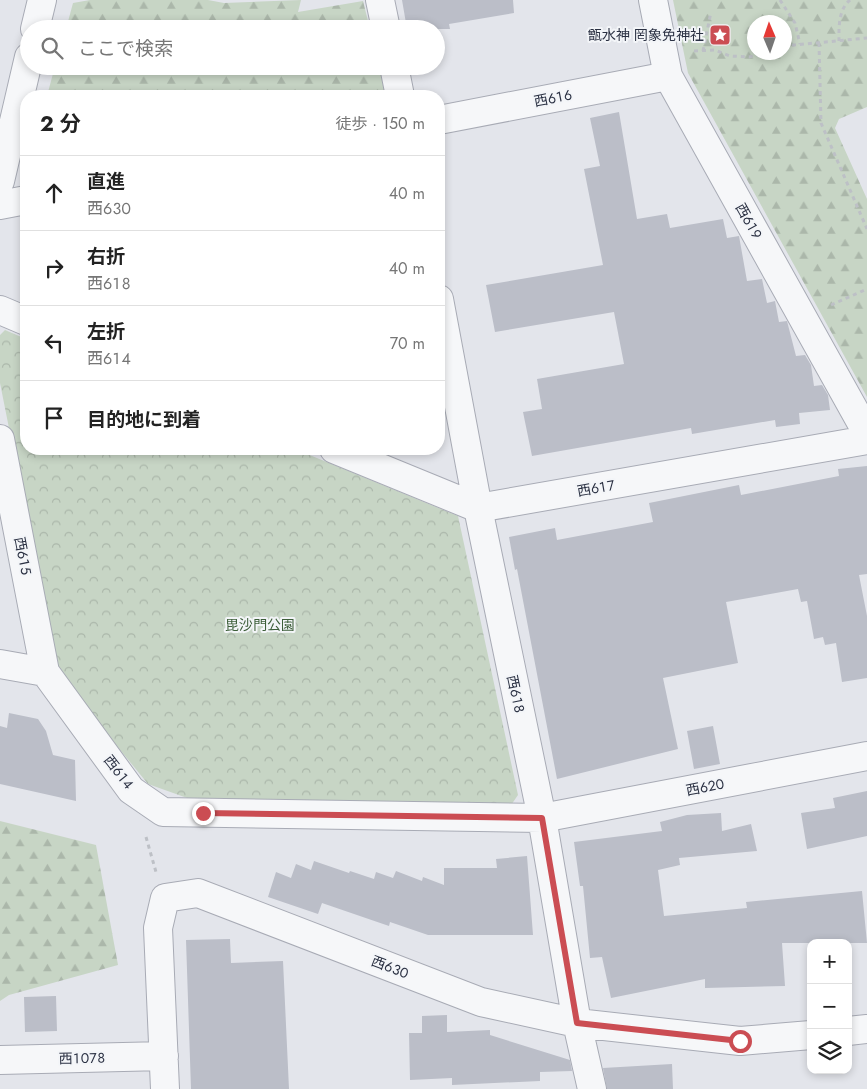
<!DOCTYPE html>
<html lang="ja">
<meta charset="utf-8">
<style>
:root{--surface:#fff;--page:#f6f6f6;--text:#222;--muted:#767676;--line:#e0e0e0}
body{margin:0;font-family:Jost,"Noto Sans JP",sans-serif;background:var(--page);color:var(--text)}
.controls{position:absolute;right:15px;bottom:15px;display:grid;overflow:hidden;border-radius:10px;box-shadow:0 2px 8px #0003}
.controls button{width:45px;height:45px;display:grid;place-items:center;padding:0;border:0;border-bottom:1px solid var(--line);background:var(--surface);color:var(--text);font:25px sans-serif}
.compass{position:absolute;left:747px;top:15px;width:45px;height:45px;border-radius:50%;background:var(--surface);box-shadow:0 2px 8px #0003;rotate:358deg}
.stop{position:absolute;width:15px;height:15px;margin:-11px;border:4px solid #cb4d53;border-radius:50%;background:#fff}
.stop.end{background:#cb4d53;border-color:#fff;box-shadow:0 1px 5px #0008}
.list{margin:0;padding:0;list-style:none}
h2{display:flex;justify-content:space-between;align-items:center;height:65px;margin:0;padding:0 20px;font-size:21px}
h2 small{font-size:16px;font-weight:400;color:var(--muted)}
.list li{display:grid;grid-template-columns:32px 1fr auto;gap:15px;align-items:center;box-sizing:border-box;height:75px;padding:0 20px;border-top:1px solid var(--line)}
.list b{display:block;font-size:19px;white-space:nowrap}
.list p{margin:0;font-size:16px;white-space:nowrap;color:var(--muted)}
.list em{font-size:16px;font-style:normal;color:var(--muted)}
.icon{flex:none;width:28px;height:28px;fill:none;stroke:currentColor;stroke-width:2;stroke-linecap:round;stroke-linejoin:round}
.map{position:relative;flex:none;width:867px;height:1089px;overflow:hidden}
.search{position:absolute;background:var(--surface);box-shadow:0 2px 8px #0003;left:20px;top:20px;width:425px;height:55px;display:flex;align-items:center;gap:12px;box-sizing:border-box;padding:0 18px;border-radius:28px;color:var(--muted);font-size:19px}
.panel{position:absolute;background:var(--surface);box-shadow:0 2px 8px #0003;left:20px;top:90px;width:425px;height:365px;border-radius:20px}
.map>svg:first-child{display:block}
.forest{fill:url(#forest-firs);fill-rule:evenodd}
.park{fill:url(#park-crowns)}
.building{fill:#bbbec8}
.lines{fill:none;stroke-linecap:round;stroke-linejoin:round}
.minor-casing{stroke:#a8abb5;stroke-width:30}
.path{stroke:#bdc0c6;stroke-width:3;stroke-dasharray:4 4;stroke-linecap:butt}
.minor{stroke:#f6f7f9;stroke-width:28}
.route{stroke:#cb4d53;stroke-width:6}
.labels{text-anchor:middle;stroke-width:4;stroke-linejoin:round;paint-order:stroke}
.poi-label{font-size:14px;fill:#2b3143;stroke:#f3f5f8;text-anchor:end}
.street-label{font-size:14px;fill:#2b3143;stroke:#f3f5f8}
.park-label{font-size:14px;fill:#3c5e39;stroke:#f3f5f8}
</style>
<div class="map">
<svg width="867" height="1089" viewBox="0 0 867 1089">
<defs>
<pattern id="forest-firs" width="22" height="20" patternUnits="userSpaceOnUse" patternTransform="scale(1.25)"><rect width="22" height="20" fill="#c7d5c5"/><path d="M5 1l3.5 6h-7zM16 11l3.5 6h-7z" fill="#abb7aa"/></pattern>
<pattern id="park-crowns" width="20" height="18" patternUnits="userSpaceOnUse" patternTransform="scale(1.25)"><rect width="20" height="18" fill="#c7d5c5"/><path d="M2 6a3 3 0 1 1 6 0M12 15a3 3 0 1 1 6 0" fill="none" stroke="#abb7aa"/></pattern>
</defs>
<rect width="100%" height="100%" fill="#e3e5eb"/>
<path class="forest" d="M90,0H208L224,3L301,0L298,12L363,1L370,29H66L73,3Z
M673,0H867V107L839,119L835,128L867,199V397L688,73ZM754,22H784V52H754Z
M55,66H379L386,96H47Z
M0,821L96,845L118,965L9,995L0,1001Z"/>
<path class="park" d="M5,330L26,339V449H295L458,516L518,795L509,808L190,799L148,784L58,674L0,383V335Z"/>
<path class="building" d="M402,0H513L514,13L449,24L450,29H407Z
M619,112L637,219L667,214L670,228L723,219L727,238L739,236L747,281L762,279L767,303L775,301L779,322L787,321L796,356L805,355L811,365L814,386L822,385L828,395L830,410L799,413L800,424L776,427L775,420L692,434L691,428L532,456L523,412L542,409L537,379L624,364L614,312L495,332L486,285L603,265L584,169L600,166L590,118Z
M867,466V574L859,575L867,616V678L842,682L836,643L825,645L823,637L814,639L807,601L801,602L798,589L726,602L738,663L663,678L678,749L557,779L517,569L515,570L509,537L555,528L557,540L653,522L649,503L739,485L741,495L839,476L838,469Z
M9,713L38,719L46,731L53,755L75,760L76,801L0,784V726L7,728Z
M713,726L720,764L694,769L687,731Z
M867,791V836L807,849L801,813L835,808L833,798Z
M721,813L722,831L751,824L757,851L679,858L680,865L658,870L664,916L747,908L746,902L862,891L867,943H782L785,986L705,988V979L611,998L602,957L590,958L583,886H580L574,842L662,831L660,822L687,815Z
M527,856L533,935H428L390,922L389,926L322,903L318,914L268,897L276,872L291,878L296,864L311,870L314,861L349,873L350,871L374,879L376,872L393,878L396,871L422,881L423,877L444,885V868H497L496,859Z
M230,939L231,963L283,961L289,1089H191L186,940Z
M56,996L57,1031L25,1032L24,997Z
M447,1015V1032L490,1030V1035L570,1060L572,1071L540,1072V1081L452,1085V1078L410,1080L409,1033H422V1016Z
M672,1064L673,1089H607L603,1068Z"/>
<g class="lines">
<g class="minor-casing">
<path id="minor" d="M380,0L386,29
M653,0L668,76L867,433
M35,29L42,0
M394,66L400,96
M439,120L668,76
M0,181L29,57
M0,205L26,200
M439,299L478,508L542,818L577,1023L592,1089
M0,310L26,321
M0,439L45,672
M334,449L478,508L867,440
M0,664L45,672L131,790L163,812L542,818L867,756
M848,1031L867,1029
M0,1060L164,1056
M165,1089L158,928L165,898L198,893L481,1002L577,1023L740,1041L811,1035"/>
</g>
<path class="path" d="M780,0L795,23L800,44
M839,41C839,28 838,10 850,0
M819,43L821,123L867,229
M784,46L867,38
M694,51L715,50L730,56L749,57L771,52
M703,51L711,12
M831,305L867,289
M146,837L156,872"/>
<use href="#minor" class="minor"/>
</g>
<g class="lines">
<path class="route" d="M203,813L542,818L577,1023L740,1041"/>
</g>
<defs>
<g id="sight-square" transform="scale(1.125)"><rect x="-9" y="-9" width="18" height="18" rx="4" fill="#cb4d53" stroke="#f3f5f8"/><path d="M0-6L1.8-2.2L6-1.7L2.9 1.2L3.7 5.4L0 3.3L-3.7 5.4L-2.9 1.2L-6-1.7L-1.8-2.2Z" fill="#fff"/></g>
</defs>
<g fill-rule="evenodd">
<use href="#sight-square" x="720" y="35"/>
</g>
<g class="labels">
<g class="poi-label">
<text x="704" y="40">甑水神 罔象免神社</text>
</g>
<g class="street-label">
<text transform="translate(553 98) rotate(-11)" y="5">西６１６</text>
<text transform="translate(749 221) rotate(61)" y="5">西６１９</text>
<text transform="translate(596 488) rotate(-10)" y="5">西６１７</text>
<text transform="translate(23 556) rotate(79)" y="5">西６１５</text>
<text transform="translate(516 694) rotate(78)" y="5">西６１８</text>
<text transform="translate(119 772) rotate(52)" y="5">西６１４</text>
<text transform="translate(705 787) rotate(-11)" y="5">西６２０</text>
<text transform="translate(390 967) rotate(21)" y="5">西６３０</text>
<text transform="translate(82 1058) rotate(-1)" y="5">西１０７８</text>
</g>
<g class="park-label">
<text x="260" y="630">毘沙門公園</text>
</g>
</g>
</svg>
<div class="controls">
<button>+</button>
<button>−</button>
<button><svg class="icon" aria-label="layers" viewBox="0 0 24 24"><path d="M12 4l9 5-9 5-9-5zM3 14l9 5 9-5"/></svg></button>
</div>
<svg class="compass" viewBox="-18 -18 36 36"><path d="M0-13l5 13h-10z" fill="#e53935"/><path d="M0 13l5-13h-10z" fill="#767676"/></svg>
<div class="stop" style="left:740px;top:1041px"></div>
<div class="stop end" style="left:203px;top:813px"></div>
<div class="search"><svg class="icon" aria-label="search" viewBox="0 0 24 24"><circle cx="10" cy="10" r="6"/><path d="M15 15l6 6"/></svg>ここで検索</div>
<section class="panel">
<h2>2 分<small>徒歩 · 150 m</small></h2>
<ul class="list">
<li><svg class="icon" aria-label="ahead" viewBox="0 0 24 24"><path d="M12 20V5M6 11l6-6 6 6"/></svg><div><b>直進</b><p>西６３０</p></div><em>40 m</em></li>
<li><svg class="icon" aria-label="right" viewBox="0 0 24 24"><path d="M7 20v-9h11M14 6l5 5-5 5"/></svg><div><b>右折</b><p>西６１８</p></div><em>40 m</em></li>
<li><svg class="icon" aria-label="left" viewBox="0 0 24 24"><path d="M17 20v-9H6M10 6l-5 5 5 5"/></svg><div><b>左折</b><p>西６１４</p></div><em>70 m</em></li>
<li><svg class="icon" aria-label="arrive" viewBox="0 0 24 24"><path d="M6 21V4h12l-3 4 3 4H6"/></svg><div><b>目的地に到着</b></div></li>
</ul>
</section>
</div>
